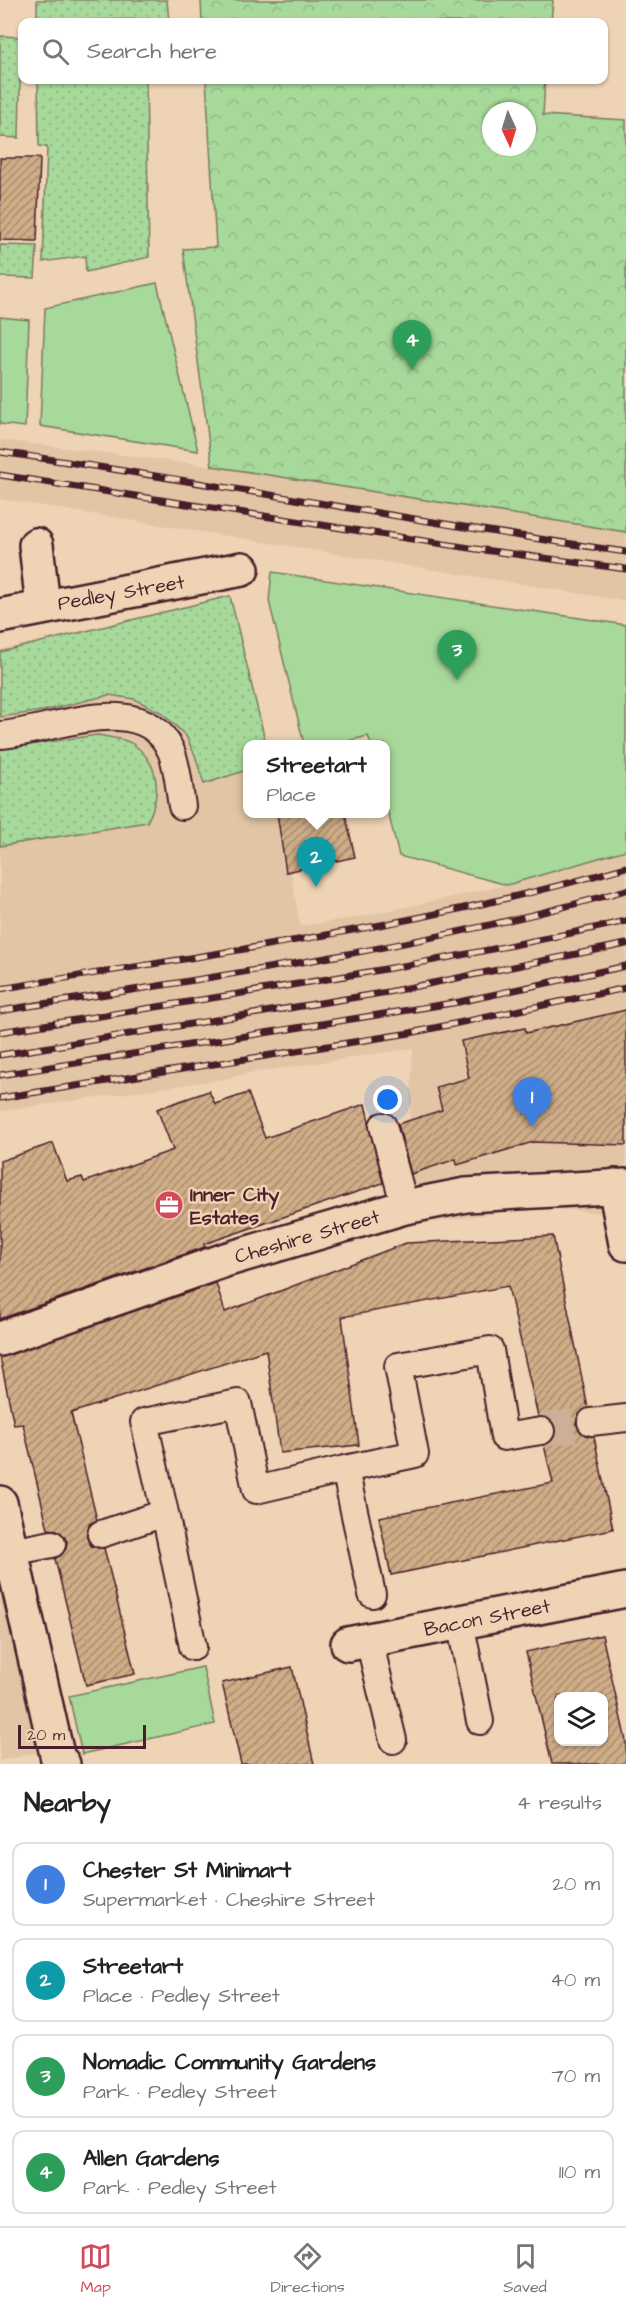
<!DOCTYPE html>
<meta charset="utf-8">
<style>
:root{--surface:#fff;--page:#f2f2f2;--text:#222;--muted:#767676;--line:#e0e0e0;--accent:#d1495b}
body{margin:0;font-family:"Architects Daughter",sans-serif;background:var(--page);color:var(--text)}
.controls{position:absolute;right:18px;bottom:18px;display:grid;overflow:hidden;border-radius:12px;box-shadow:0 2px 4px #0004}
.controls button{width:54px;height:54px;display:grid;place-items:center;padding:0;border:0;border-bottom:2px solid var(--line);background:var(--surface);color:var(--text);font:30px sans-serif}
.compass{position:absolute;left:482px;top:102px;width:54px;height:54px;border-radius:50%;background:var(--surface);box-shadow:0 2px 4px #0004;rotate:176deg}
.scale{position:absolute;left:18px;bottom:15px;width:128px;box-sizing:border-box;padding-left:6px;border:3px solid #4a1f2b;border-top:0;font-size:16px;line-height:21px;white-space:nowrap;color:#4a1f2b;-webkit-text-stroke:4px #eed3b5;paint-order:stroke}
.you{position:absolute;left:388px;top:1100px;width:21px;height:21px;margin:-15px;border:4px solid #fff;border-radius:50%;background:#1a73e8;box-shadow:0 0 0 9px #1a73e833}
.badge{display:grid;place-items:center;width:39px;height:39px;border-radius:50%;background:var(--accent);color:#fff;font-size:20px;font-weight:700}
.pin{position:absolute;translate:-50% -50px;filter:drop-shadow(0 2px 3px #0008)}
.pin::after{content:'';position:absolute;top:32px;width:21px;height:18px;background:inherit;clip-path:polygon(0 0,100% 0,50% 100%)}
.popup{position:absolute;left:243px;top:740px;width:147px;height:78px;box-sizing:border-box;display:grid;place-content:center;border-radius:12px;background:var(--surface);filter:drop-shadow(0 2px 4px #0005);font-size:20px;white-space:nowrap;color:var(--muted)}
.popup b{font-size:22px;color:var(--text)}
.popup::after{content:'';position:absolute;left:50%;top:100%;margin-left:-12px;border:12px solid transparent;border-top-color:var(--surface)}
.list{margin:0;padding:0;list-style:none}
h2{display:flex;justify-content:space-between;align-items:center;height:78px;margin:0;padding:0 24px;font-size:26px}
h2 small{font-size:20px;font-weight:400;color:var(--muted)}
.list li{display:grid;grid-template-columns:39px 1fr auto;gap:18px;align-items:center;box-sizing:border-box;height:84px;margin:0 12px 12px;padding:0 12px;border:2px solid var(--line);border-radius:12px}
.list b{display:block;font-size:22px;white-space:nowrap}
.list p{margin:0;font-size:20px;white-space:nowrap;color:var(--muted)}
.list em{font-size:20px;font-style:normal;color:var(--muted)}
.icon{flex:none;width:33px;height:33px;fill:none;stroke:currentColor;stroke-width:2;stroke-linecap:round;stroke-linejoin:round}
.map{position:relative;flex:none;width:626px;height:1764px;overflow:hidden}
.search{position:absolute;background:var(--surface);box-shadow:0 2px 4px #0004;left:18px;right:18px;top:18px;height:66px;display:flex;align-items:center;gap:15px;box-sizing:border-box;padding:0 21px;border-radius:12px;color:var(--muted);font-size:22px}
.sheet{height:462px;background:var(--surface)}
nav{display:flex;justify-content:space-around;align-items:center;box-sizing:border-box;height:84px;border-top:2px solid var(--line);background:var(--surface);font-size:16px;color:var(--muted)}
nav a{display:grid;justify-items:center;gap:3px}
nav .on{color:var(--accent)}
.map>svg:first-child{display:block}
.built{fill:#e1c5a5}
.grass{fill:url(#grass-dots);stroke:#787c62;stroke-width:1.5}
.park{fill:url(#park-crowns);stroke:#787c62;stroke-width:1.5;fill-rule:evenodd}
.garden{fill:#a7d99a;stroke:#787c62;stroke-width:1.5}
.building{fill:url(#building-hatch);stroke:#4a1f2b;stroke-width:1.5;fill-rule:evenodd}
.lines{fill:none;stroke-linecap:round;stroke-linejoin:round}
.street-tunnel{stroke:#cdaf99;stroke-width:33;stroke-dasharray:33 16;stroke-linecap:butt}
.lane-casing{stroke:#4a1f2b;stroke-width:30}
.street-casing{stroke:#4a1f2b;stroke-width:38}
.secondary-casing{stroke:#4a1f2b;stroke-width:38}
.lane{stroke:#eed3b5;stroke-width:26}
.street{stroke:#eed3b5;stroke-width:33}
.secondary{stroke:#eed3b5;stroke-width:33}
.rail-casing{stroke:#4a1f2b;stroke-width:7}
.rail{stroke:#eed3b5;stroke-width:4.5;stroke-dasharray:14;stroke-linecap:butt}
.labels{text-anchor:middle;stroke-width:5;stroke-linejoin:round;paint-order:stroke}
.street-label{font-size:20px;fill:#4a1f2b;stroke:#eed3b5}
.poi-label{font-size:20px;font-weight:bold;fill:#4a1f2b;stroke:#eed3b5;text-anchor:start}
</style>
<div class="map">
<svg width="626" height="1764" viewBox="0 0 626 1764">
<defs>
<pattern id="grass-dots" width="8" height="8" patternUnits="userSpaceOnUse" patternTransform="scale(1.5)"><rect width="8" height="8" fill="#a7d99a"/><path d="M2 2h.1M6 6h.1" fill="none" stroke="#91ba85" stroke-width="1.8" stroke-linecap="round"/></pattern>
<pattern id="park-crowns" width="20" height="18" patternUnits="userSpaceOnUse" patternTransform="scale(1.5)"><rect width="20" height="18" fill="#a7d99a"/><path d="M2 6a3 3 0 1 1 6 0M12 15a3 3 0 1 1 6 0" fill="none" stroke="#91ba85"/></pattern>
<pattern id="building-hatch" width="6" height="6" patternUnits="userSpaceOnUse" patternTransform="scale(1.5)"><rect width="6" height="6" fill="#cead87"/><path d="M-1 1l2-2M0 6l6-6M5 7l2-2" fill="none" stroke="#a98c6f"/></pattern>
</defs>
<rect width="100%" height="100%" fill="#eed3b5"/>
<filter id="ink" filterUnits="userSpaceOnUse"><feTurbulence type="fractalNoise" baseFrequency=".0167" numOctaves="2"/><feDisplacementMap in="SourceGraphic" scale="12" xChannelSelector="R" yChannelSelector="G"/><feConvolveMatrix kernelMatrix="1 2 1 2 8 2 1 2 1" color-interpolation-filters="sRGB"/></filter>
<g filter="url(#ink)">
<path class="built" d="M0,440L212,466L626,532V601L0,499Z
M230,596L266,744H247V814H281L300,926L360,917L507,885L626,850V1216L542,1207L405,1226L413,1048L232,1076V1078L0,1111V650Z
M0,1521L56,1748L0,1761Z"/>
<path class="grass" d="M37,0H167L169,22H151V19L37,21Z
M0,36L21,37L19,138L0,137Z
M38,80H146L149,257L86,272L85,256L43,262L47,147L39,146Z
M0,245L37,246L35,278L0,277Z
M230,596L266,744H247V770L204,784L195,755L186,736L162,713L134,699L109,695L43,711L0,717V652Z
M97,735C107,737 124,738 133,744C160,763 162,795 147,822L0,846V749Z"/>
<path class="park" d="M201,0H553L551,22H202Z
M206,80H545L543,115L626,120V532L212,466L183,249L216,247ZM491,111H527V147H491Z"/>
<path class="garden" d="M157,283L198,451L40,426L45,308Z
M0,317L29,320L25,427L0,424Z
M272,572L626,625V850L507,885L399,856L385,800V744H371L368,736L337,744H304L269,601Z
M203,1667L215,1724L82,1754L69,1696Z"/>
<path class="building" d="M0,158H40L37,241L0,240Z
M277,813H345L355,857L286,872Z
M626,1010V1145L533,1142L457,1165L456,1159L411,1174L398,1124L442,1110L436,1087L469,1078L461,1041L525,1028L526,1033Z
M209,1091L215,1104L248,1093L265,1138L365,1104L383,1183L204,1244L205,1247L0,1319V1161L53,1143L67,1181L82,1177L84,1182L173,1150L157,1109Z
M553,1236L588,1408L578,1416L576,1424L585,1435L594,1437L613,1529L391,1575L379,1517L553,1483L544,1445L555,1437L556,1428L547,1417L538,1416L508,1286L342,1317L359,1445L280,1453L266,1350L71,1413L97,1520L89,1524L87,1538L91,1546L104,1548L135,1674L86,1685L55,1559L66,1549L67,1541L57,1530L48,1529L23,1424L14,1425L0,1357L216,1283L225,1312L406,1243Z
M602,1635L626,1741V1764H552L526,1652ZM558,1696H603V1742H558Z
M292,1667L314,1764H241L222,1683Z"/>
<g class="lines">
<path class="street-tunnel" d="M541,1431L591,1422"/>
<g class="lane-casing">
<path id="lane" d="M0,735C50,732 143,687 171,751C178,767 179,789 182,806
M383,1126L405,1207
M591,1422L626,1418
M345,1469L415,1454L398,1366L490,1350L504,1437L541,1431
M165,1513L144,1422L238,1403L256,1490L345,1469L372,1594
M101,1534L165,1513L193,1647
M11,1552L52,1544
M460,1622L480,1721
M369,1640L393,1740"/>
</g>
<g class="street-casing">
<path id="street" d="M36,545L43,606
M0,616L242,569
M615,1186L626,1244
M0,1503L58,1759L63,1764
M348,1644L626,1590"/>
</g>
<g class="secondary-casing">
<path id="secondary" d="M0,1339L225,1260L405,1207L466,1195L626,1186"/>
</g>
<use href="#lane" class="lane"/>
<use href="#street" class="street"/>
<use href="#secondary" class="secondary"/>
<g class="rail-casing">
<path id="rail" d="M0,452C209,482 417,522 626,552
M0,475L476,549L626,569
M0,989C210,953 422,927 626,867
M0,1011C210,977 421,949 626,890
M0,1032C209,998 419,968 626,921
M0,1055L388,992L626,944
M0,1075L459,1002L626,966
M0,1098L410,1033L626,988"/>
</g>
<use href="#rail" class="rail"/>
</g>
</g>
<defs>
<g id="office-disc" transform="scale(1.5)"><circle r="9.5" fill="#d1495b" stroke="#eed3b5"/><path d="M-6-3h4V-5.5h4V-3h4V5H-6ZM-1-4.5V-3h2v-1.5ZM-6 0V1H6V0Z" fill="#fff"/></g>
</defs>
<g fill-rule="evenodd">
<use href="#office-disc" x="169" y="1205"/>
</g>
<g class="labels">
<g class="street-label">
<text transform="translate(121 592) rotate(-10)" y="7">Pedley Street</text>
<text transform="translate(307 1236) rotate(-16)" y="7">Cheshire Street</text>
<text transform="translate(487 1617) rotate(-11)" y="7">Bacon Street</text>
</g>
<g class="poi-label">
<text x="190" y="1201">Inner City<tspan x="190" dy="23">Estates</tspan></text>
</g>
</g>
</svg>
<div class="controls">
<button><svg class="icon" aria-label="layers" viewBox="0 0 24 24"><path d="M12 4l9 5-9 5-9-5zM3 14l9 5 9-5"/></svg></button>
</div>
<svg class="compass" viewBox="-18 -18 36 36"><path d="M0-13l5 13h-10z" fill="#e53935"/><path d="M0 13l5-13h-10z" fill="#767676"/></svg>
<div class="scale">20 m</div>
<div class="you"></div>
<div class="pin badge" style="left:532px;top:1127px;background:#3f7fe0">1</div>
<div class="pin badge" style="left:316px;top:887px;background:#0f9aa8">2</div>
<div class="popup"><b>Streetart</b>Place</div>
<div class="pin badge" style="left:457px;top:680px;background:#2e9e5b">3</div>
<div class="pin badge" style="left:412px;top:370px;background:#2e9e5b">4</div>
<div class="search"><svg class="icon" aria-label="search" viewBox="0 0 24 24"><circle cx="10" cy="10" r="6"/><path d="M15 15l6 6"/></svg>Search here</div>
</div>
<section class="sheet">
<h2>Nearby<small>4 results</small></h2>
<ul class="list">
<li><span class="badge" style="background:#3f7fe0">1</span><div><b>Chester St Minimart</b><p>Supermarket · Cheshire Street</p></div><em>20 m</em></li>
<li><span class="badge" style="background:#0f9aa8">2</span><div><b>Streetart</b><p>Place · Pedley Street</p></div><em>40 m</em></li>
<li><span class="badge" style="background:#2e9e5b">3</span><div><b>Nomadic Community Gardens</b><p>Park · Pedley Street</p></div><em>70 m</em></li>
<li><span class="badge" style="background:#2e9e5b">4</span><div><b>Allen Gardens</b><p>Park · Pedley Street</p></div><em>110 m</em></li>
</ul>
</section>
<nav>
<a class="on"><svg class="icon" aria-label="map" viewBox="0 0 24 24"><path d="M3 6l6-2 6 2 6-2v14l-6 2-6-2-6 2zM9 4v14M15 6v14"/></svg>Map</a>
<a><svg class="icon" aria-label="directions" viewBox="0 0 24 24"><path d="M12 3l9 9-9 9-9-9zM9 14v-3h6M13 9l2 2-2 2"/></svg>Directions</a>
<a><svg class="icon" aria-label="saved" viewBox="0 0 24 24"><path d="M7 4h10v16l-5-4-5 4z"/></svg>Saved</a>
</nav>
